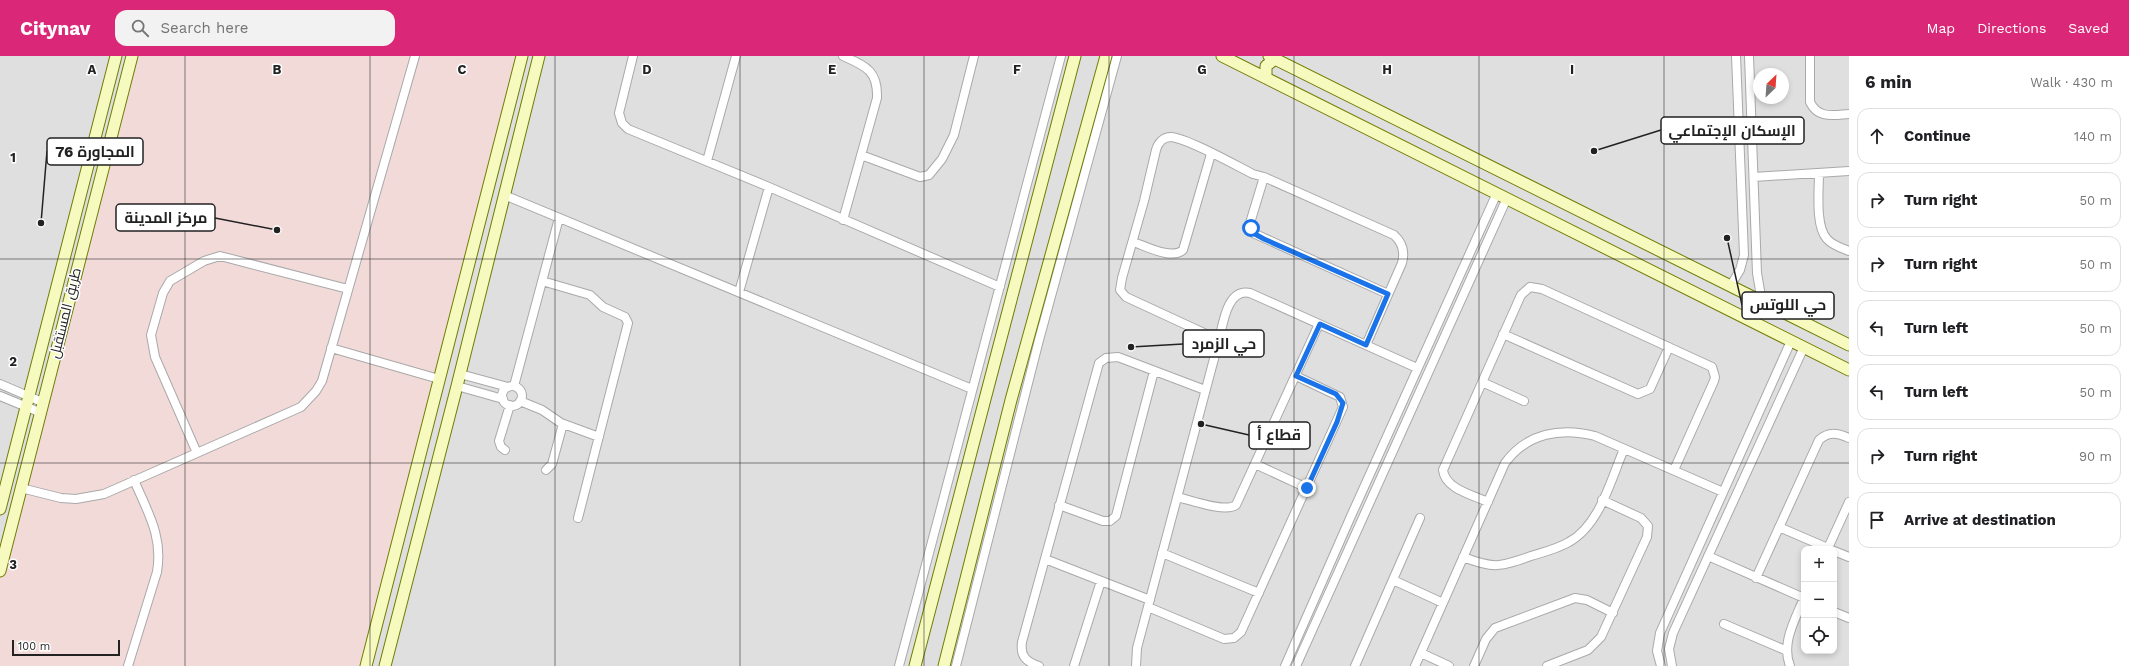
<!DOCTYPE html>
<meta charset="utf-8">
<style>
:root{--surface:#fff;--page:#f2f2f2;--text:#202124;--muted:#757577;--line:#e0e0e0;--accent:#db2777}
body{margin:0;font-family:"Work Sans",Cairo,sans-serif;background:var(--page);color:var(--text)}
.controls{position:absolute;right:12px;bottom:12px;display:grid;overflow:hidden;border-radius:8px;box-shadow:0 2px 6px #0003}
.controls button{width:36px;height:36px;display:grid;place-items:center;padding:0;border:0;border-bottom:1px solid var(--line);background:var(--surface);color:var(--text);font:20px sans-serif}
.compass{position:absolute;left:1753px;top:12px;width:36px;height:36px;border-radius:50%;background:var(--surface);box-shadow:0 2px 6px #0003;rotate:25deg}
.scale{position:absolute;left:12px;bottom:10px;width:108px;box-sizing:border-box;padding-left:4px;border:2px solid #222;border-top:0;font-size:11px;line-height:14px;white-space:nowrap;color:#222;-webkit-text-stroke:3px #fff;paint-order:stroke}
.stop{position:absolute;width:12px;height:12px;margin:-9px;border:3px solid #1a73e8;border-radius:50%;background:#fff}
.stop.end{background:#1a73e8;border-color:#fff;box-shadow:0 1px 4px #0008}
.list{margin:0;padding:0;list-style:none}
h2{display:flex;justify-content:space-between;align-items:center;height:52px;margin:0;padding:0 16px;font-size:17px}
h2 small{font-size:13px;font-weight:400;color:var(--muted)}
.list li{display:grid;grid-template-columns:26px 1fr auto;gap:12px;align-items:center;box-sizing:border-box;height:56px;margin:0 8px 8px;padding:0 8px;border:1px solid var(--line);border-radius:12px}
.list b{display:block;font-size:15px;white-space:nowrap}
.list em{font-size:13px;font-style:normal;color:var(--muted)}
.icon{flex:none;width:22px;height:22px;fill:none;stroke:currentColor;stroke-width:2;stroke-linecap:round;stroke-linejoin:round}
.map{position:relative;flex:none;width:1849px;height:610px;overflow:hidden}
header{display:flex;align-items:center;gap:24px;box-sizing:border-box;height:56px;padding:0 20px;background:var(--accent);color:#fff}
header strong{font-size:19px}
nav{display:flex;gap:22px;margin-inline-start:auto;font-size:14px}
.search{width:280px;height:36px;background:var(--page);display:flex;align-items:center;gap:10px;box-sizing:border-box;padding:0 14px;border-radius:12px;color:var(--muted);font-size:15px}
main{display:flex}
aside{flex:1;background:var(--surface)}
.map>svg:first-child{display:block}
.residential{fill:#e0dfdf;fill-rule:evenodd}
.commercial{fill:#f2dad9}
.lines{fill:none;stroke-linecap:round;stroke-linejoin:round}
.street-casing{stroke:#a9a9a9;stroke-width:10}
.secondary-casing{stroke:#707d05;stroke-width:13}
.street{stroke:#fff;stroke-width:8}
.secondary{stroke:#f7fabf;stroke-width:11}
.route{stroke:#1a73e8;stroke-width:5}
.grid{fill:none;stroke:#222;stroke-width:1;stroke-opacity:0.55}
.labels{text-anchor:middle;stroke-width:3;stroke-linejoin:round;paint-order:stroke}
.street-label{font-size:14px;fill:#222;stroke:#fff}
.grid-label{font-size:13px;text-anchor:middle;font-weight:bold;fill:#222;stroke:#fff;stroke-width:3;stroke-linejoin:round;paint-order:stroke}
.leader{fill:none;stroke:#222;stroke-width:1.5}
.callout-dot{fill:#222;stroke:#fff;stroke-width:1.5}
.callout{fill:#fff;stroke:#222;stroke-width:1.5}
.callout-label{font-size:15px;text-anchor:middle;font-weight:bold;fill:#222}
</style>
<header>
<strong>Citynav</strong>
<div class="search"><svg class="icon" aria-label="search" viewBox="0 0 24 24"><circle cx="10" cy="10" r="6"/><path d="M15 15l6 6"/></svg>Search here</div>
<nav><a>Map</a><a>Directions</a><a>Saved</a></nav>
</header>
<main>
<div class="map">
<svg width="1849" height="610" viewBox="0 0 1849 610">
<rect width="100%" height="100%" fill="#f2efe9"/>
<path class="residential" d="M0,0H127L0,492Z
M518,0H1849V610H361ZM1759,18H1783V42H1759ZM1804,493H1834V595H1804Z"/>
<path class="commercial" d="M127,0H518L361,610H0V492Z"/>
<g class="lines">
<g class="street-casing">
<path id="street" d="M633,0L619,57L622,67L628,73L769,131L1000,231
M1749,0L1757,217L1762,246
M1810,0V46C1818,63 1833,59 1849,58
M861,99L920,121L929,119L942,103L954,79L974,0
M707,105L736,0
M1819,117C1819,134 1815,170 1827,183C1832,189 1841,192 1849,195
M1264,121L1250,167L1253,177L1388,238
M1754,121L1849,115
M504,139L972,333
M843,164L877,42C878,14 865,10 843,0
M1133,186C1146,190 1171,204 1183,194L1211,98
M542,225L590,239L603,251L625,261L628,267L578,462
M1731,229L1740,214L1744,199L1736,0
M739,236L769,131
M1503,278L1638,338L1650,333L1669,291
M1219,284L1126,241L1120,234L1122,222L1144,145L1156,94C1158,87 1163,81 1171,81C1187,82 1237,110 1253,118L1264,121L1394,179C1403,187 1405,196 1402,207L1366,289
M331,292L439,323
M460,318L508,331
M1482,326L1524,345
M0,328L42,346
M457,330L503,343
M514,330L559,162
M502 340a10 10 0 1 1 20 0a10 10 0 1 1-20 0Z
M0,340L39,356
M520,345L542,354L561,367L599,381
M505,394L501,391L499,385L510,349
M197,397L155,301L151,279L163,237L170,225L204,205L220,200L348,233
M1255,408L1307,432
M546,414L552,408L563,368
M21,432L61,442L76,443L104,438L301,351L316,335L322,325L415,0
M1177,441C1191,444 1225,457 1236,449L1319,268
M1488,446C1473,439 1445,433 1443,414L1521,239L1530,231L1542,233L1712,311L1715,321L1714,325L1674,414
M1059,449L1103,465H1110L1116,460L1154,315
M1779,471L1830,493
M1828,492L1849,446
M1834,495L1849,501
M1162,497L1259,537
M1708,500L1804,542
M1463,501C1494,513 1500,511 1531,500C1544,496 1557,493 1569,486C1600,469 1611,423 1624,393
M1045,503L1150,544
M1756,522L1819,384C1829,375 1838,377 1849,382
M1393,524L1443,547
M1148,551L1224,583L1234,582L1241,576L1343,351L1340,341L1296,320
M1834,556L1849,562
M1724,568L1785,594
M1421,597L1449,610
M128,610L157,516C163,480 148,457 134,424
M899,610L1061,0
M956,610L1039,284L1117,0
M1039,610C1026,606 1020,600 1022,586L1099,307L1106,302L1118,301L1205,334
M1074,610L1101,525
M1136,610L1137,592L1219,284C1223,268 1227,232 1250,237L1417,312
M1285,610L1351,460L1497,137
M1296,610L1507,142
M1355,610L1420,462
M1415,610L1505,407C1527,377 1561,371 1595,380L1723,436
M1474,610L1486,583L1495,572L1575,542L1587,544L1613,557
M1547,610L1588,594L1601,581L1647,481L1648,470L1641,462L1602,444
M1661,610L1657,595L1660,577L1791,285
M1672,610L1669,593L1673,577L1804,291
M1790,610C1781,587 1795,564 1804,542"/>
</g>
<g class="secondary-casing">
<path id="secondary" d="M1222,0L1849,314
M1269,0L1849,289
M1266,22V10L1275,3
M0,453L116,0
M0,515L132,0
M366,610L522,0
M385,610L457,330L539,0
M915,610L1075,0
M944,610L1011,344L1106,0"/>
</g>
<use href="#street" class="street"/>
<use href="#secondary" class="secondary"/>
</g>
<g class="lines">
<path class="route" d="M1251,172L1253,177L1264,183L1388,238L1366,289L1320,268L1296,320L1336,338L1343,347L1337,366L1307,432"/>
</g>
<path class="grid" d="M185,0V610M370,0V610M555,0V610M740,0V610M924,0V610M1109,0V610M1294,0V610M1479,0V610M1664,0V610M0,203H1849M0,407H1849"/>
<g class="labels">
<g class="street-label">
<text transform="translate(65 257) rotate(-76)" y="5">طريق المستقبل</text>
</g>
</g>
<g class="grid-label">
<text x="92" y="18">A</text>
<text x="277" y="18">B</text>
<text x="462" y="18">C</text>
<text x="647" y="18">D</text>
<text x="832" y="18">E</text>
<text x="1017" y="18">F</text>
<text x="1202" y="18">G</text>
<text x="1387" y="18">H</text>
<text x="1572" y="18">I</text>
<text x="13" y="106">1</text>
<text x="13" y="310">2</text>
<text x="13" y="513">3</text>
</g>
<path class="leader" d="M1594 95L1661 74M41 167L47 95M277 174L215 162M1727 182L1742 249M1131 291L1183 288M1201 368L1249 379"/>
<g class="callout-dot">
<circle cx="1594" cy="95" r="4"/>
<circle cx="41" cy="167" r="4"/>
<circle cx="277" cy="174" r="4"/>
<circle cx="1727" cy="182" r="4"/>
<circle cx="1131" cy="291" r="4"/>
<circle cx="1201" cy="368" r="4"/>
</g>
<g class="callout">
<rect x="1661" y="61" width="143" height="27" rx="4"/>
<rect x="47" y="82" width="96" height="27" rx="4"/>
<rect x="116" y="148" width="99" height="27" rx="4"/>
<rect x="1742" y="236" width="92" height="27" rx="4"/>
<rect x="1183" y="274" width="81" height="27" rx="4"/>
<rect x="1249" y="366" width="61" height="27" rx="4"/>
</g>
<g class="callout-label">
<text x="1732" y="80">الإسكان الإجتماعي</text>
<text x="95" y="101">المجاورة 76</text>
<text x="166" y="167">مركز المدينة</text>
<text x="1788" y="254">حي اللوتس</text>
<text x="1224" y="293">حي الزمرد</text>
<text x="1279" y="384">قطاع أ</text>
</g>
</svg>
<div class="controls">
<button>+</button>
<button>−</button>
<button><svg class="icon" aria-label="locate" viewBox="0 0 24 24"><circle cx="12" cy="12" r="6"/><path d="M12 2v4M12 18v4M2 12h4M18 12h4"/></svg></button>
</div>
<svg class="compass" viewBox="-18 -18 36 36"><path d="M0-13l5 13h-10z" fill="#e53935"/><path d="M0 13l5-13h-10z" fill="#757577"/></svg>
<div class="scale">100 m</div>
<div class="stop" style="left:1251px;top:172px"></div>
<div class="stop end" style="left:1307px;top:432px"></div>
</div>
<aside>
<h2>6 min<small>Walk · 430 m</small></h2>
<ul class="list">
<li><svg class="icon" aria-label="ahead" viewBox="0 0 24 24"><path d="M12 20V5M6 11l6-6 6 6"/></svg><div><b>Continue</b></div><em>140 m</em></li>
<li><svg class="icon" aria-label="right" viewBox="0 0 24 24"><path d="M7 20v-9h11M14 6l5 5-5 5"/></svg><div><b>Turn right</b></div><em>50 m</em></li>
<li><svg class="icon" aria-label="right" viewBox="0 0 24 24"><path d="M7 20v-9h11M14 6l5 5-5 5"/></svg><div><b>Turn right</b></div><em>50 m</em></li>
<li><svg class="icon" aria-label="left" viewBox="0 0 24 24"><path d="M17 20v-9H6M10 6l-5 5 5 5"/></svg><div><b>Turn left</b></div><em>50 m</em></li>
<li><svg class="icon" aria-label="left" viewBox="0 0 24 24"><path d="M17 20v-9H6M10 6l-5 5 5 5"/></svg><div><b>Turn left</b></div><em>50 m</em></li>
<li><svg class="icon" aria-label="right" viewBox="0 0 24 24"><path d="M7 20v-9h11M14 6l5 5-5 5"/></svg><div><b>Turn right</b></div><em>90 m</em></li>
<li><svg class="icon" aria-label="arrive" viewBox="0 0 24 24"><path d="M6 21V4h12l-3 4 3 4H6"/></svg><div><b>Arrive at destination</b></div></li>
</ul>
</aside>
</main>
